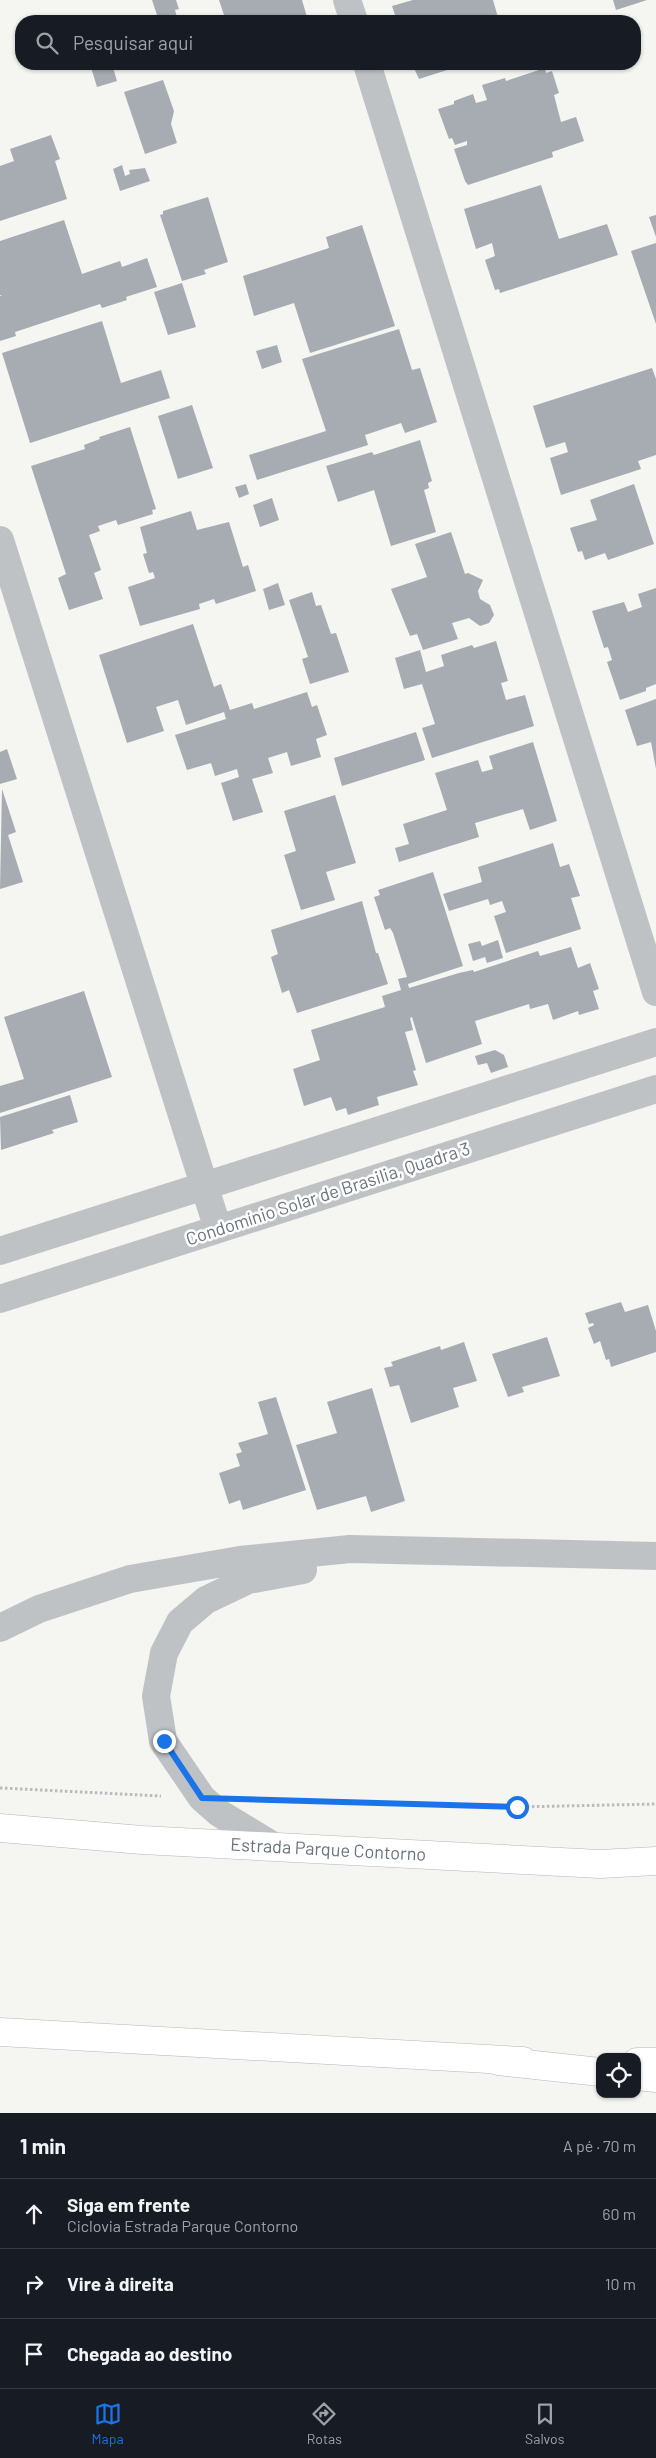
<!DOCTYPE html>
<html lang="pt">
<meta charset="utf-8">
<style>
:root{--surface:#171b24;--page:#242831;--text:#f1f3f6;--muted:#9ea1a6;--line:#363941;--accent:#1a73e8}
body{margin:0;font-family:Barlow,sans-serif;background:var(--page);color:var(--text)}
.controls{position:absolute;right:15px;bottom:15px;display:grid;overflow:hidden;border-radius:10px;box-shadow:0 1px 4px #0004}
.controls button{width:45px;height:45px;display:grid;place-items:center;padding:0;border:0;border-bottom:1px solid var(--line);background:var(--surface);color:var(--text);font:25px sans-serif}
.stop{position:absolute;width:15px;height:15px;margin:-11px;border:4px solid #1a73e8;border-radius:50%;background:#fff}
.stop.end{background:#1a73e8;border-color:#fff;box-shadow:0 1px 5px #0008}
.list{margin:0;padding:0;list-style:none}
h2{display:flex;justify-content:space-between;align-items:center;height:65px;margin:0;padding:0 20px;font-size:21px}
h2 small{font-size:16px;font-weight:400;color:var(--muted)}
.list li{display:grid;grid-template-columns:32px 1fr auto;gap:15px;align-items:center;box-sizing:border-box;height:70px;padding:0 20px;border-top:1px solid var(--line)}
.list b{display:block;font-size:19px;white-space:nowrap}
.list p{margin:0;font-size:16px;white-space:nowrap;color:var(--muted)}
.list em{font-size:16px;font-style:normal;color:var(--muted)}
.icon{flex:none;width:28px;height:28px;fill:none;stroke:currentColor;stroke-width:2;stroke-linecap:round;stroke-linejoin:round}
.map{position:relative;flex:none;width:656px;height:2113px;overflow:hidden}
.search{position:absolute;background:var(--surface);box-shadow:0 1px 4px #0004;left:15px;right:15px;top:15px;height:55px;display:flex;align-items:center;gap:12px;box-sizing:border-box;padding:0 18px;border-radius:20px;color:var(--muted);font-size:19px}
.sheet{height:275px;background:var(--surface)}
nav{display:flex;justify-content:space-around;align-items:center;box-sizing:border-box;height:70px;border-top:1px solid var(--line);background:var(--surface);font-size:14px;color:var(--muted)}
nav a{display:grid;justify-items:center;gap:2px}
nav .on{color:var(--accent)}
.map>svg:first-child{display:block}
.building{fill:#a6acb1}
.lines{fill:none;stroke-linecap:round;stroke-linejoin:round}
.major-casing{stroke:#b3b6b9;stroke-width:29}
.highway-casing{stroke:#b2b5b8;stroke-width:29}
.path{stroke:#b9bbbd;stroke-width:3;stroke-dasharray:2.5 2.5;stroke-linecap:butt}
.minor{stroke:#bfc2c5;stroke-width:28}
.major{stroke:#fff;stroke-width:28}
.highway{stroke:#fff;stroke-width:28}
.route{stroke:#1a73e8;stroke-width:6}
.labels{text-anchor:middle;stroke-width:5;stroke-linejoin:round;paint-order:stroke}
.street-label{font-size:18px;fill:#68737f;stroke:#fff}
</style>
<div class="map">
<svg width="656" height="2113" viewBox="0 0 656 2113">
<rect width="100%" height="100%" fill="#f5f5f2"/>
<path class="building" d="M152,0H176L179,9L175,10L178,21H159Z
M219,0H302L307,17L295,21H226Z
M413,0H493L499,21H397L392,6Z
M613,0H647L616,10Z
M90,64H112L117,81L97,87Z
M412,64H466L419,79Z
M545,68L546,73L552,71L559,93L554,95L561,122L576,117L584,141L552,152L553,157L468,185L465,181L454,149L467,145V141L455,145L452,138L449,139L438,109L454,104V101L473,94L476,103L487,100L482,85L505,78L506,81Z
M163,80L174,111L171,124L177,143L145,154L124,92Z
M51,135L60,159L55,161L67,199L0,221V166L14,161L10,149Z
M122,165L125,176L130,174L129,170L145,168L150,181L120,191L113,169Z
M541,185L559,239L607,224L618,255L500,293L499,289L495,290L485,260L495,256L492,243L476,249L464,209Z
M208,197L228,262L204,270L206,274L182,281L160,215L163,214V211Z
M656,215V237L649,217Z
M64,220L82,274L120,261L122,267L147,258L157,287L126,297L127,300L102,308L100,304L15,332L16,336L0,341V296L2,295H0V241Z
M362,225L395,326L310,353L294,303L254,316L243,276L329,248L326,237Z
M656,243V324L631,251Z
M182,283L196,327L168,335L154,292Z
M102,321L121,383L161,370L170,398L30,443L2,353Z
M399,329L412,370L420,368L437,422L405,433L401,423L365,435L368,445L257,480L249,455L326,431L302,359Z
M277,345L282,362L262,369L256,351Z
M652,368L656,379V455L638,461L641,469L561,495L550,458L568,452L565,442L546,448L533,406Z
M192,405L213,468L178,479L158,416Z
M130,427L156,509L152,510L153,514L118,525L116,520L98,526L100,531L89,535L101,570L94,573L103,599L69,610L58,578L66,574L31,466L85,449L84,445L100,439L99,437Z
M420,440L432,481L428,483L429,488L424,490L436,532L391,546L374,490L338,502L326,466L372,452L374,455Z
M246,484L249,494L239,498L235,487Z
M634,484L654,544L608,560L605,553L585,560L582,551L578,552L570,528L597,520L590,500Z
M272,498L279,520L260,527L253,505Z
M191,511L197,530L229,522L243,567L248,565L256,591L216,604L214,599L199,604L200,609L140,626L128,587L155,578L153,572L149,573L143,554L147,553L140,527Z
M451,532L465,574L468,573L483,580L478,591L480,599L490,605L494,615L489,623L480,626L469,618L452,623L458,639L423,650L417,634L410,636L391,589L427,577L415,544Z
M278,583L285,605L269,610L263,589Z
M656,588V684L646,688V691L620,700L607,662L612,660L608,647L604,648L592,611L624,602L628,612L642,607L638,594Z
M312,592L316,606L321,605L331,634L336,633L349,672L310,684L302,659L308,657L289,600Z
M193,624L214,687L221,684L230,710L252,703L254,709L307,692L312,707L317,705L327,735L316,739L321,757L291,766L287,752L268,758L273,773L252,779L263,812L233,821L221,783L239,777L237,769L215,776L211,763L187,770L175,735L226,719L224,712L186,725L178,700L156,707L164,731L127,743L99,655Z
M496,641L508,681L501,683L506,700L525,695L534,726L432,758L422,728L435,724L422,684L404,689L395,658L420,650L426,672L444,666L441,655L472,645L474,648Z
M656,699V769L651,742L637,746L625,710Z
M416,732L425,760L342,786L334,758Z
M533,742L557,821L530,830L523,809L475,823L479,837L399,862L395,848L409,844L403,824L447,810L435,773L478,760L482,772L493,769L489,756Z
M7,749L17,779L0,784V752Z
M2,789L16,832L8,835L23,882L0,889Z
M335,795L356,863L326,872L335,900L301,910L284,855L296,851L284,811Z
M553,843L560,867L569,864L580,896L571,898L581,929L506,953L494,916L506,912L502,901L490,905L488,899L449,911L443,894L482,882L478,867Z
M433,872L463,966L408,984L409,988L459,973L473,970L474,972L538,951L540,956L571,947L578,968L590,963L599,989L593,991L599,1009L579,1015L578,1011L553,1020L548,1004L530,1009L529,1004L504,1012L475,1021L482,1044L426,1063L412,1017L410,1018L413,1030L405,1032L416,1070L413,1071L418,1085L377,1097L379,1105L348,1115L346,1108L336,1111L331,1097L304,1106L293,1069L320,1060L311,1030L385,1007L382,996L401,990L398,979L407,977L393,933L390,928L385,930L374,897L380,895L378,890Z
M362,901L376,953H378L388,984L297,1013L289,990L282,993L271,957L278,954L271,930Z
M498,940L503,958L487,963L485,957L473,961L468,944L480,941L482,946Z
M84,991L112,1077L0,1113V1086L24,1079L4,1017Z
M495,1050L504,1055L508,1067L491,1073L487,1063L478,1065L475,1056Z
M70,1095L78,1122L52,1130L54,1133L1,1150L0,1117Z
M621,1302L625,1312L648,1305L656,1331V1352L611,1367L609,1359L606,1360L600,1341L594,1344L588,1328L594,1325L593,1323L589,1324L585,1313Z
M547,1337L560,1376L522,1387L524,1392L508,1397L492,1354Z
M464,1342L477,1381L453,1388L459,1407L411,1423L399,1385L390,1387L384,1368L393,1366L391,1362L440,1346L441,1350Z
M372,1388L405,1501L371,1512L366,1496L317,1510L296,1445L337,1433L327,1402Z
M276,1397L306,1490L243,1510L240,1500L229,1504L219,1473L240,1466L236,1454L242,1452L238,1443L268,1434L258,1402Z"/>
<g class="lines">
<g class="major-casing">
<g id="major">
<path id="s1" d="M0,1828L142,1840L600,1864L656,1861"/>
<path d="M0,2032L523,2061"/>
<path d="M637,2062H656"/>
</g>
</g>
<g class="highway-casing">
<path id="highway" d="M498,2061L600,2072
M637,2076L656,2078"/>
</g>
<path class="path" d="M0,1788L161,1796
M262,1800L517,1807L656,1804"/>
<path class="minor" d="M347,0L354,21
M367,64L656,992
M0,540L218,1229
M0,1251L656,1042
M0,1299L656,1089
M0,1628L39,1609L130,1579L240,1560L350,1549L656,1556
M275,1847L219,1813L202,1798L163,1741L156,1696L164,1653L180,1622L206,1600L248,1580L303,1570"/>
<use href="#major" class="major"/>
<use href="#highway" class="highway"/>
</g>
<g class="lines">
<path class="route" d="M164,1741L202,1798L517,1807"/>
</g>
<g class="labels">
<g class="street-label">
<text transform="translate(328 1194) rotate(-18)" y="6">Condomínio Solar de Brasilia, Quadra 3</text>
<text dy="6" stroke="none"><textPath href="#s1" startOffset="329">Estrada Parque Contorno</textPath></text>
</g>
</g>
</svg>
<div class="controls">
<button><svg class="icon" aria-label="locate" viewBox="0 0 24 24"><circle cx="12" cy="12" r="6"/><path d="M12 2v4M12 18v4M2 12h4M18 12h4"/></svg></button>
</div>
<div class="stop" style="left:517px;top:1807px"></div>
<div class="stop end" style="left:164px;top:1741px"></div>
<div class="search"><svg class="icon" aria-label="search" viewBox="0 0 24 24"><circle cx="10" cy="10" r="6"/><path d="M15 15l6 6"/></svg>Pesquisar aqui</div>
</div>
<section class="sheet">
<h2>1 min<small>A pé · 70 m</small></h2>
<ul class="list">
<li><svg class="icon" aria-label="ahead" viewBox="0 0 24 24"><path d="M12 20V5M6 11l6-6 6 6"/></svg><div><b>Siga em frente</b><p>Ciclovia Estrada Parque Contorno</p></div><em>60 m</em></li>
<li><svg class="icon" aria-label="right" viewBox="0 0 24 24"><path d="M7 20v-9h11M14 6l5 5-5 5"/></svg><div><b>Vire à direita</b></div><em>10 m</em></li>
<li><svg class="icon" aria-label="arrive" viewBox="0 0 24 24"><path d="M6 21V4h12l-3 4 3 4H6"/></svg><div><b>Chegada ao destino</b></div></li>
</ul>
</section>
<nav>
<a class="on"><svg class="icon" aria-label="map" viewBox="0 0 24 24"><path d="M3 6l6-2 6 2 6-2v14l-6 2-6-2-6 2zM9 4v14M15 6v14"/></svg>Mapa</a>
<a><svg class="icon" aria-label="directions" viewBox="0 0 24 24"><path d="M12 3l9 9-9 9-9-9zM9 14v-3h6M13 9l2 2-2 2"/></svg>Rotas</a>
<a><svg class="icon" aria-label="saved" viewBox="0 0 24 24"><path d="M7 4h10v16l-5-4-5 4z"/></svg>Salvos</a>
</nav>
